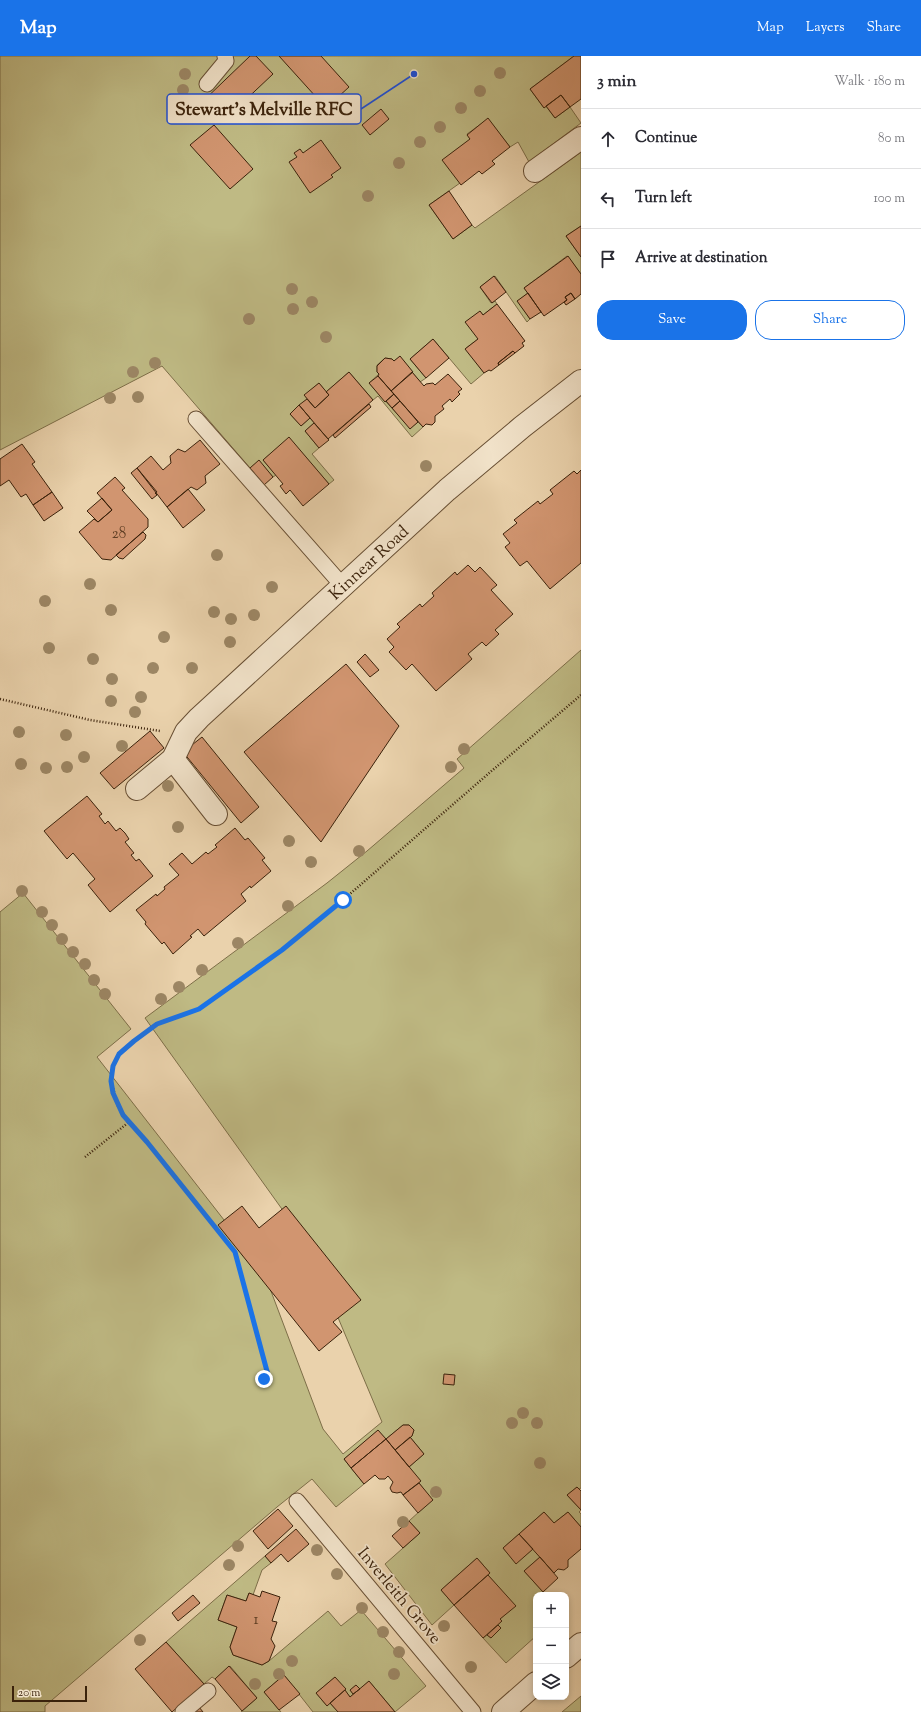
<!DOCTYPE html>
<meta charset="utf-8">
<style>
:root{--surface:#fff;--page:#f2f2f3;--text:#2b2b33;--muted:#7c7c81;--line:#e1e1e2;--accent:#1a73e8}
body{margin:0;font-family:"Sorts Mill Goudy",serif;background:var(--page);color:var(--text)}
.controls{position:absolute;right:12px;bottom:12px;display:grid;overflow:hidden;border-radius:8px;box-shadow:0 2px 6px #0003}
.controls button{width:36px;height:36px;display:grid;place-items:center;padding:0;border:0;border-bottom:1px solid var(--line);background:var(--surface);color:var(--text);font:20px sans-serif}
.scale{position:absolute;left:12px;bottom:10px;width:75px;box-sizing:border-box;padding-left:4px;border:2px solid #3b220b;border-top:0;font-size:11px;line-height:14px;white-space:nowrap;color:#3b220b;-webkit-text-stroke:3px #f1e2c9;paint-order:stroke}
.stop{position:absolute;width:12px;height:12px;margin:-9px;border:3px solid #1a73e8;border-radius:50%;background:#fff}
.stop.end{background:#1a73e8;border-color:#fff;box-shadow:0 1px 4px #0008}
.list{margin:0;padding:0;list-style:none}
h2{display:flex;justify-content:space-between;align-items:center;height:52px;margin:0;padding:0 16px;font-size:17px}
h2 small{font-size:13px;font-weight:400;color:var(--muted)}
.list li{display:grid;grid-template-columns:26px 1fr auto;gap:12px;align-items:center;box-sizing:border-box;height:60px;padding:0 16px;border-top:1px solid var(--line)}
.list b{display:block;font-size:15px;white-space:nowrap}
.list em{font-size:13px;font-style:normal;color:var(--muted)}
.actions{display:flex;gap:8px;padding:12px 16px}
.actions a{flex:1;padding:9px 0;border:1px solid var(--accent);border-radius:16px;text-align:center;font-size:14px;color:var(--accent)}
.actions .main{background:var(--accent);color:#fff}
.icon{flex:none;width:22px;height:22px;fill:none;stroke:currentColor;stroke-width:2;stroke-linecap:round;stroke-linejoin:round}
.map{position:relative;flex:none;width:581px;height:1656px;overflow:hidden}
header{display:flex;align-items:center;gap:24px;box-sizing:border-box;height:56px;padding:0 20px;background:var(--accent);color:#fff}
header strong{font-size:19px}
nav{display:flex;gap:22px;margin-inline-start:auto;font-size:14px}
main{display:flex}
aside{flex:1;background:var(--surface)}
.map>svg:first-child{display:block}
.green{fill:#bfba84;stroke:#7d6e48}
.building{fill:#d19570;stroke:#3b220b}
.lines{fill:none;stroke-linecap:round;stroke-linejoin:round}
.lane-casing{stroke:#674e33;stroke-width:17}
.street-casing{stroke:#674e33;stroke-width:24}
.path{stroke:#3b220b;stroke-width:2.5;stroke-dasharray:1 2;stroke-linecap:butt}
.lane{stroke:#f1e2c9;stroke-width:15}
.street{stroke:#f1e2c9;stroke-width:22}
.tree{fill:#9c8664}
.route{stroke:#1a73e8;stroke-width:5}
.labels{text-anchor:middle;stroke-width:3.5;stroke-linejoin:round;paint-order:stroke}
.number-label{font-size:15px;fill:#603f24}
.street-label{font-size:17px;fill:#3b220b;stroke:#f1e2c9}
.leader{fill:none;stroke:#1d4ed8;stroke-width:1.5}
.callout-dot{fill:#1d4ed8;stroke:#f1e2c9;stroke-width:1.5}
.callout{fill:#f1e2c9;stroke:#1d4ed8;stroke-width:1.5}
.callout-label{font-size:18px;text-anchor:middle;font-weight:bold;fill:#3b220b}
</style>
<header>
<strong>Map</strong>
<nav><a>Map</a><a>Layers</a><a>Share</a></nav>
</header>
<main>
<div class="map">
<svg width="581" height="1656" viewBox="0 0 581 1656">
<rect width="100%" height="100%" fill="#ead2ac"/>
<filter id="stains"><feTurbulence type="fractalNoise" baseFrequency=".005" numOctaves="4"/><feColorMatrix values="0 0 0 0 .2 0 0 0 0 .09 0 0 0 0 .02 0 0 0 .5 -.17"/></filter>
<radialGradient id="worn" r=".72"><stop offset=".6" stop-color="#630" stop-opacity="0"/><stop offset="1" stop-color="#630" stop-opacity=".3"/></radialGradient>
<path class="green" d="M0,0H574L530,33L544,52L546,50L555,62L570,51L581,67L529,106L518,86L510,91L488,63L467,78L470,83L460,127L429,149L453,183L472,169L475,172L581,96V170L566,180L581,201V218L567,200L524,232L528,237L518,245L530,263L527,266L495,220L480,231L491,247L495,245L497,248L483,259L480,255L478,283L466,292L484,317L471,328L433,283L410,303L426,322L420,326L400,301L394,305L392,303L385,302L377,309V316L379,318L369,327L410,372L418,366L423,371L412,381L378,340L373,344L349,316L326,336L319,327L305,339L307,343L290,358L301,370L310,362L314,367L305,375L319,392L312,398L334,424L329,428L289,382L263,404L276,419L273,421L259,405L250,412L162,310L0,394Z
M581,594V1432L579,1433L577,1431L567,1439L581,1454L579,1456L581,1458V1471L568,1456L554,1467L544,1456L503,1492L516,1507L533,1493L540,1501L524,1515L543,1536L539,1539H536V1580L506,1607L483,1582L487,1579L491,1582L501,1572L498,1569L502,1565L500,1563L515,1550L488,1519L490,1517L477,1502L441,1534L454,1549L432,1569L385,1508L420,1477L409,1465L432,1444L419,1427L420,1425L409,1411L424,1398L410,1381L412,1380L414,1374L409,1369H403L386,1383L378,1375L344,1403L364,1428L336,1451L312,1423L277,1451L45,1650V1656H0V856L23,837L131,973L97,1001L263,1214L323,1373L343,1398L382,1366L307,1188L145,962L327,827L367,795L464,712L457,703Z
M265,1500L271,1507L262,1514L253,1539L249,1537L246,1545L227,1539L218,1564L237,1571L230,1591L233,1599L262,1609L269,1605L328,1555L341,1570L361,1554L426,1630L395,1656L369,1625L360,1633L356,1629L350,1634L353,1638L350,1641L335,1621L316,1637L327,1650L330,1647L338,1656H313L284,1619L264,1636L281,1656H241L257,1642L230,1610L215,1623L212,1621L204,1628L166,1586Z
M581,1640V1656H562Z"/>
<path class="building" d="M250,0H256L273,18L220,68L200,48Z
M279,0H321L349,31L326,52Z
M574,0H581V43L570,51L561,39L544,52L530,33Z
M561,39L570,51L555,62L546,50Z
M381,53L389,63L370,79L362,69Z
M488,62L510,91L492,105L495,108L482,118L479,115L461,129L442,104L470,83L467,79Z
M214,69L253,113L230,133L190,89Z
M321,84L341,112L331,119L333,121L310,137L289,106L297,101L294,97L300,93L303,97Z
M449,135L472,169L453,183L429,149Z
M581,170V201L566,180Z
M568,200L581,218V238L575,243L571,237L565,241L567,244L544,260L524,232Z
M494,220L506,236L492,247L480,231Z
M528,237L541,256L530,263L517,245Z
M571,237L575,243L566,249L564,246L567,244L565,241Z
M497,248L525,285L522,287L524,290L515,297L513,295L498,307L499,309L491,315L489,314L484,317L465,293L478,283L465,266L480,255L483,259Z
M433,283L449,302L426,322L410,303Z
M513,295L515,297L499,309L498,307Z
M400,300L413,316L391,335L378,320L379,318L377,316V310L385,302L392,303L394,305Z
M349,316L373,344L328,383L299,349L307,343L315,352L329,339L326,336Z
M412,316L424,330L426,328L433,327L435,329L448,318L462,333L458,336L460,338L452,346L450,343L442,350L444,353L435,360V366L432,369L426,368L423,371L391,335Z
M378,320L394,338L385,346L369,327Z
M319,327L329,339L315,352L304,339Z
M394,338L400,345L392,352L386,345Z
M400,345L418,366L410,373L392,352Z
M369,348L371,351L335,382L333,379Z
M299,349L310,362L301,370L290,358Z
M314,367L329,384L319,392L305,375Z
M289,381L329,428L303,450L290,434L286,438L280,430L283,428L263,404Z
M200,384L220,408L205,420L206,427L197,434L191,431L167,451L137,412L151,400L163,414L171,407L170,400L178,393L185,396Z
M22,388L35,406L32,408L52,436L33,449L26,438L21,441L9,424L0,430V403Z
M259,404L273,421L264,429L250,412Z
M137,412L157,436L155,437L157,439L152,443L131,417Z
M581,414V507L550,533L527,505L520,510L505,491L510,487L503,478L517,467L514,464L538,445L540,448L553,438L550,434L574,415L577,418Z
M115,421L125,432L122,434L148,463V471L111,504L102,503L79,476L94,463L98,466L112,454L97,437Z
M188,433L205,454L183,472L167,451Z
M52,436L63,452L44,465L33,449Z
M102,442L112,454L98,466L87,455Z
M143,476L146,479L145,483L123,503L119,502L116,499Z
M468,509L475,516L480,511L497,529L491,534L513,558L495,574L499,578L486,590L482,586L468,598L472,603L436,635L412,608L406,614L389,596L394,591L387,583L400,571L397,568L420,548L422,551L434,540L432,537L455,516L457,519Z
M365,598L379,614L370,621L357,606Z
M346,608L399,670L321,786L244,696Z
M150,675L164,692L114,733L100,717Z
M202,681L259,751L241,767L183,696Z
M87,740L102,758L99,760L105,768L108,765L116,775L120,772L125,777L129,783L125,786L134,797L131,799L136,805L139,803L153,820L110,856L88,829L95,823L73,797L67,803L44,775Z
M235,772L245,784L248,782L265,802L262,804L271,815L251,832L250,830L241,838L246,845L204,880L198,873L190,880L192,881L173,898L164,886L162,888L145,868L146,866L136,854L156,838L157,840L165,833L164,831L179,819L169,808L182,797L192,808L206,796L208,798L217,791L215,789Z
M242,1150L259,1172L286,1150L361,1244L333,1266L342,1276L319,1295L218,1169Z
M444,1318L455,1319L454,1329L443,1328Z
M403,1369H409L414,1374L412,1380L395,1394L386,1383Z
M378,1374L386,1383L351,1412L344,1403Z
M410,1381L424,1398L409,1411L395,1394Z
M386,1383L421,1425L403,1439L401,1436L397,1437L392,1436L390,1432L393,1426L388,1420L385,1423H379L375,1419L364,1428L351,1412Z
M419,1427L433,1444L418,1457L403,1439Z
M577,1431L581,1435V1454L567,1439Z
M278,1453L293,1470L268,1493L253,1475Z
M544,1456L554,1467L568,1456L581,1471V1493L568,1504V1511L564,1514L558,1513L554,1517L519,1478Z
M409,1465L420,1477L403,1492L392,1480Z
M296,1473L309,1488L288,1506L281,1498L271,1507L265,1500Z
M519,1478L533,1493L516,1508L503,1492Z
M540,1501L558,1522L543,1536L524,1515Z
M477,1502L490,1517L454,1549L441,1534Z
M488,1519L516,1550L500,1563L502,1565L483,1582L454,1549Z
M262,1535L280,1541L272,1565L277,1566L271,1583L275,1590L269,1605L262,1609L233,1599L230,1591L237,1571L218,1564L227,1539L246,1545L249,1537L260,1541Z
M193,1539L200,1547L178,1565L172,1557Z
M498,1569L501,1572L491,1582L487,1579Z
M166,1586L204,1628L172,1656L135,1613Z
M229,1610L257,1642L242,1655L215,1623Z
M284,1619L300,1638L279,1654L264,1636Z
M335,1621L346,1633L327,1650L316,1637Z
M369,1625L395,1656H338L330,1647L345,1634L350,1641Z
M356,1629L360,1633L353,1638L350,1634Z
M199,1651L203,1656H193Z"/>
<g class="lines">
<g class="lane-casing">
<path id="lane" d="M207,28L226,5L225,0
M196,363L342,529
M297,1445L473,1656
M183,1656L208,1635"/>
</g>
<g class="street-casing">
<g id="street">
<path d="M535,115L581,82"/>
<path d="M173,703L216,758"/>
<path id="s1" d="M137,733L173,703L186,676L199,662L447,434L522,371L581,325"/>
<path d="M566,1601L581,1588"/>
<path d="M503,1656L536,1627"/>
</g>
</g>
<path class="path" d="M0,643L90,664L160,675
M129,1066L147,1086L235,1196L268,1319L264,1323
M85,1101L129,1066L118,1050L111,1025L113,1010L119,998L129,989L157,968L199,953L282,894L343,844L488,718L581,639"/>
<use href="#lane" class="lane"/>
<use href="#street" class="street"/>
</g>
<g class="tree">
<circle cx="500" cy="17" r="6"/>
<circle cx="185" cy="18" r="6"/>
<circle cx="183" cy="34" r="6"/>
<circle cx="480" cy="35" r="6"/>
<circle cx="461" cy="52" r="6"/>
<circle cx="440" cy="71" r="6"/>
<circle cx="420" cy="86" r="6"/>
<circle cx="399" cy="107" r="6"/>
<circle cx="368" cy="140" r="6"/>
<circle cx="292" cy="233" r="6"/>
<circle cx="312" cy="246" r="6"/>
<circle cx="293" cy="253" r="6"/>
<circle cx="249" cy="263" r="6"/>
<circle cx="326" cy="281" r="6"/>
<circle cx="155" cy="307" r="6"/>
<circle cx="133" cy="316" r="6"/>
<circle cx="138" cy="341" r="6"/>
<circle cx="110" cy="342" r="6"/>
<circle cx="426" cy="410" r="6"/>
<circle cx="217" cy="499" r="6"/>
<circle cx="90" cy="528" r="6"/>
<circle cx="272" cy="531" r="6"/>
<circle cx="45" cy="545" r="6"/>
<circle cx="111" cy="554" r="6"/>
<circle cx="214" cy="556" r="6"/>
<circle cx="254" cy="559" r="6"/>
<circle cx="231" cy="563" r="6"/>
<circle cx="164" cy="581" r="6"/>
<circle cx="230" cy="586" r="6"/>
<circle cx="49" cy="592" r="6"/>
<circle cx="93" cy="603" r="6"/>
<circle cx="153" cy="612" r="6"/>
<circle cx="192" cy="612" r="6"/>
<circle cx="112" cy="623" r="6"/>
<circle cx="141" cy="641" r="6"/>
<circle cx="111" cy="645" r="6"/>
<circle cx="135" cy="656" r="6"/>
<circle cx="19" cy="676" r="6"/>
<circle cx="66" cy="679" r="6"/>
<circle cx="122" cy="690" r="6"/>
<circle cx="464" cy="693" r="6"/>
<circle cx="84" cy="701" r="6"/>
<circle cx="21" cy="708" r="6"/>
<circle cx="67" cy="711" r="6"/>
<circle cx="451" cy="711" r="6"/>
<circle cx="46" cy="712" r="6"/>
<circle cx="168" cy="730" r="6"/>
<circle cx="178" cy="771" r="6"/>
<circle cx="289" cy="785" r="6"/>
<circle cx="359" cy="795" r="6"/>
<circle cx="311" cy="806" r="6"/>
<circle cx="22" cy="835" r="6"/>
<circle cx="288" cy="850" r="6"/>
<circle cx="42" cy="856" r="6"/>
<circle cx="52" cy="869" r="6"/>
<circle cx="62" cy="883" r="6"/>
<circle cx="238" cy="887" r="6"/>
<circle cx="73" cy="896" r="6"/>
<circle cx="85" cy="908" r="6"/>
<circle cx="202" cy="914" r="6"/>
<circle cx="94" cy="924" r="6"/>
<circle cx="179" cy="931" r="6"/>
<circle cx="105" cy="938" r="6"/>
<circle cx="161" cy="943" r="6"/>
<circle cx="523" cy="1357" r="6"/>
<circle cx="512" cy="1367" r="6"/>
<circle cx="537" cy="1367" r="6"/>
<circle cx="540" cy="1407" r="6"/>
<circle cx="436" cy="1436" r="6"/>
<circle cx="403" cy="1466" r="6"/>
<circle cx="238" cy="1490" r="6"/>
<circle cx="317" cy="1494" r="6"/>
<circle cx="229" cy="1509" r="6"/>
<circle cx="337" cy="1518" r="6"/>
<circle cx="362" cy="1552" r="6"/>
<circle cx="444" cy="1570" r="6"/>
<circle cx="383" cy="1576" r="6"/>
<circle cx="140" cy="1584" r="6"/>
<circle cx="399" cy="1596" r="6"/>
<circle cx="292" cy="1605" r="6"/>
<circle cx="471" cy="1611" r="6"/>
<circle cx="279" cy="1618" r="6"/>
<circle cx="394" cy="1618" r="6"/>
<circle cx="255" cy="1628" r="6"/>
</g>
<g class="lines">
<path class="route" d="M264,1323L268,1319L235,1196L147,1086L123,1059L113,1037L111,1025L113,1010L119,998L134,985L157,968L199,953L282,894L343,844"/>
</g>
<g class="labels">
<g class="number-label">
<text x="119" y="482">28</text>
<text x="256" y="1568">1</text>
</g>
<g class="street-label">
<text dy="6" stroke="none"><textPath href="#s1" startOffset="326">Kinnear Road</textPath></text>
<text transform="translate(400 1539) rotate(50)" y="6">Inverleith Grove</text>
</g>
</g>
<path class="leader" d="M414 18L361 53"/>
<circle class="callout-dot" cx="414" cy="18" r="4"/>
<rect class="callout" x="167" y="38" width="194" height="30" rx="4"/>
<g class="callout-label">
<text x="264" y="59">Stewart's Melville RFC</text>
</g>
<rect width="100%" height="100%" filter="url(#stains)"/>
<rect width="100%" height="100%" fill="url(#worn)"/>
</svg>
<div class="controls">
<button>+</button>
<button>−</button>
<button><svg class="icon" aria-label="layers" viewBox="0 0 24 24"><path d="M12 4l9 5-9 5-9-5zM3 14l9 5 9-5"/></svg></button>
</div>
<div class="scale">20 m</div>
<div class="stop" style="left:343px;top:844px"></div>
<div class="stop end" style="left:264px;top:1323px"></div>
</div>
<aside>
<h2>3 min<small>Walk · 180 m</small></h2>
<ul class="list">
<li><svg class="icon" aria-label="ahead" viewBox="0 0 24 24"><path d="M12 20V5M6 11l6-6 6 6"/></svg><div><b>Continue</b></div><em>80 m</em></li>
<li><svg class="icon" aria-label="left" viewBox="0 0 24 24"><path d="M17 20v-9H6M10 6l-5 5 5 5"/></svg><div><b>Turn left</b></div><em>100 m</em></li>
<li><svg class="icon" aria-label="arrive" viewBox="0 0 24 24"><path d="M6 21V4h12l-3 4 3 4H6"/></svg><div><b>Arrive at destination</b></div></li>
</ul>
<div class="actions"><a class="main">Save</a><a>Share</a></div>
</aside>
</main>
